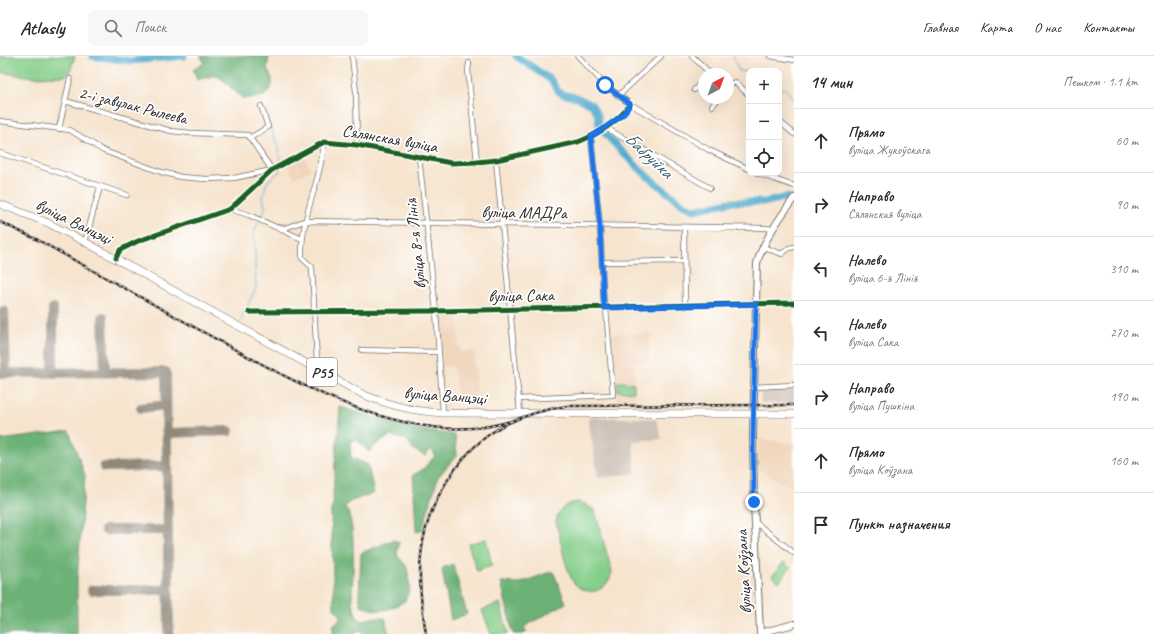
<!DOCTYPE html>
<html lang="ru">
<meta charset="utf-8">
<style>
:root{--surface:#fff;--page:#f7f7f7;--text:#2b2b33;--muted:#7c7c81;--line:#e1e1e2}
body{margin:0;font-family:Caveat,sans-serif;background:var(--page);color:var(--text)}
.controls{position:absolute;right:12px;top:12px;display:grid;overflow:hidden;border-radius:8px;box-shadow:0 4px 16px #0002}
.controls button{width:36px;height:36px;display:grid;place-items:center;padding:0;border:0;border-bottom:1px solid var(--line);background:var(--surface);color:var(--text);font:20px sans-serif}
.compass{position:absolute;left:698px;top:12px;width:36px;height:36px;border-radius:50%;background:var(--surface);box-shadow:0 4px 16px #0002;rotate:41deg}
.stop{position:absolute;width:12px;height:12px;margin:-9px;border:3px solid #1a73e8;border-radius:50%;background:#fff}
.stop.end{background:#1a73e8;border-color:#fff;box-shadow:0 1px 4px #0008}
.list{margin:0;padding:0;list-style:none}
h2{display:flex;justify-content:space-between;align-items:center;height:52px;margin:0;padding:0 16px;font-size:17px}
h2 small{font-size:13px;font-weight:400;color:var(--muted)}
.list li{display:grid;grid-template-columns:26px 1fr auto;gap:12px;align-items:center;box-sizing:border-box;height:64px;padding:0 16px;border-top:1px solid var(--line)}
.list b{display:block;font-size:15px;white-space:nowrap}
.list p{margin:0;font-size:13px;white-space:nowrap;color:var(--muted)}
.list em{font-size:13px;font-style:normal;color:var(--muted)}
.icon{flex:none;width:22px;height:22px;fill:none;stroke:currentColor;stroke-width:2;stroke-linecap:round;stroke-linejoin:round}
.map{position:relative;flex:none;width:794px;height:578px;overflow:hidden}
header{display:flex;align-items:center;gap:24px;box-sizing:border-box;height:56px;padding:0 20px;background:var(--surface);border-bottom:1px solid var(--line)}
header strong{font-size:19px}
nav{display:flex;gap:22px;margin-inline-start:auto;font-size:14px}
.search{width:280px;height:36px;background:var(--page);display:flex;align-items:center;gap:10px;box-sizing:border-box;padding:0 14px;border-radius:8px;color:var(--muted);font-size:15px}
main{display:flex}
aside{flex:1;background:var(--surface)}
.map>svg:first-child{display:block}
.built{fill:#f0d6bc}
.industrial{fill:#cec2b9}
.green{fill:#85ce8a;stroke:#587c5a}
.forest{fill:#6cb176;stroke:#4c6e50}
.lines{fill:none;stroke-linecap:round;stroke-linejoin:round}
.stream{stroke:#51aace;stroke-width:1}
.river{stroke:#51aace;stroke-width:7}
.taxiway{stroke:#90887c;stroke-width:10}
.street-casing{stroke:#726c64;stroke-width:6}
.secondary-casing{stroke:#726c64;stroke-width:8}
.primary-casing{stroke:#726c64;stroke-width:8}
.street{stroke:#fff;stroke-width:4.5}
.secondary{stroke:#fff;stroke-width:6}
.primary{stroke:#fff;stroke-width:7}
.rail-casing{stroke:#2b2b2b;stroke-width:2.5}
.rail{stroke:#fff;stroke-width:1;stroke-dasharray:3;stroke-linecap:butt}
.cycleway-casing{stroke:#fff;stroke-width:8}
.cycleway{stroke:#1b5e20;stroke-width:5}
.route{stroke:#1a73e8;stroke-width:5}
.labels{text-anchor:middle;stroke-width:3.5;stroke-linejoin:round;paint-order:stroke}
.shield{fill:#fff;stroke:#6b6b6b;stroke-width:1}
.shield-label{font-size:16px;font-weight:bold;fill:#2b2b2b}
.street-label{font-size:17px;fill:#2b2b2b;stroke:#fff}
.water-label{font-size:18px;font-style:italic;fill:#3a5e6c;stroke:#fff}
</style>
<header>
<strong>Atlasly</strong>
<div class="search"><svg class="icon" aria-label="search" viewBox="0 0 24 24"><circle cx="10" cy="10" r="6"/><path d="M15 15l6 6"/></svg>Поиск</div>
<nav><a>Главная</a><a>Карта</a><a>О нас</a><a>Контакты</a></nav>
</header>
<main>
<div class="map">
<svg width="794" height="578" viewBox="0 0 794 578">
<rect width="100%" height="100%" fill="#fff"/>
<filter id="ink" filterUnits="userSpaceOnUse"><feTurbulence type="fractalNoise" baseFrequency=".025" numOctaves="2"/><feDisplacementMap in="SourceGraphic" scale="8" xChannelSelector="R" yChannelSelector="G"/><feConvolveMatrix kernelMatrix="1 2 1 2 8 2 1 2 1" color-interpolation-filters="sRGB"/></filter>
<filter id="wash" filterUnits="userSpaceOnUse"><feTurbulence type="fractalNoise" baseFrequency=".012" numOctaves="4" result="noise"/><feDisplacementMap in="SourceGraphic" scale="16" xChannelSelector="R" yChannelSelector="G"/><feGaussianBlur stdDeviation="0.9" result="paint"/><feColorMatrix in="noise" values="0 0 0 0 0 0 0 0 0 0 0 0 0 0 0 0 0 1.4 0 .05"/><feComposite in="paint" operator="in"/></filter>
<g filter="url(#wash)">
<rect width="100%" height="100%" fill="#f6e4ce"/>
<path class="built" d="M305,101L311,114L294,122L288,109Z
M458,257L460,296H474L477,345L457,344L453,310L443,311L438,258Z
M651,277L652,282H649L650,306H634L635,344H616L612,278Z
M759,383L794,388V433L758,413Z"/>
<path class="industrial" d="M794,332V347H761V334Z
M588,361L656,363L662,383L633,385L635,417L598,422Z"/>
<path class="green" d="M0,0H75L70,16L65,20L32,21L0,16Z
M617,326L634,327V336L618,335Z
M578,446L585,448L595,455L612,516C609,526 605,532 595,535C587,536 580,534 575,528C566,519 560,480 556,466C558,454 566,447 578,446Z
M486,483L492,510L477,515L468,488Z
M784,506L790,512L779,526L772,520Z
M500,547L508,578H491L482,554Z"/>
<path class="forest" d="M200,0H269L267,13L272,22V30L264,40L243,43L222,23L215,19L197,24L193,12L202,9L204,6Z
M340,351L415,373L455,379L457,399L438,421L422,475L416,476L413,419L422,414L435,400L432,393L425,400L414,394L407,384L390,380L378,387L369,396L357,384L350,385L351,401L368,409L374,437L349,446L345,451C358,467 352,524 352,546L355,556L360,565L371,562H385L389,578H367L359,575L355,578H333V569L340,563V558L334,553L331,454L333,449C333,416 338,384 340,351Z
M69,375L85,419L77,526V578H0V384Z
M393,484L399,486L397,499L407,511L410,532L405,545C388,555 379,558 361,549L359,539L361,497Z
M453,508L467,558L451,564L442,514L444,511Z
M553,515L566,547L524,571L527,576L523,578H513L501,526L520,527Z"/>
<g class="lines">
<path class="stream" d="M202,0C212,13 223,24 236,34C246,41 252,36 262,49
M733,0L739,15L749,16
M779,31L788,35L792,43H794
M270,71L279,91L280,108
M262,162L265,151L263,142L267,126L279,116L280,112
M240,265L256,232L254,176L259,165"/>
<path class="river" d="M92,0L131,5L184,0
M516,0L551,24L557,34L562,38L576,41L592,49L598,59L599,71L621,95L647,120L681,147L694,154L730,146H767L787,141L794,143"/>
<path class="taxiway" d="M4,255L6,317
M103,261L105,317
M0,317L166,316L169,578
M53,317V252
M141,352L166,349
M167,377L229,375
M104,411L167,410
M105,474H168
M92,534H168"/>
</g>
</g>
<g filter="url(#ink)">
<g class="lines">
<g class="street-casing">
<path id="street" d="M352,0L356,36L357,89
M578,0L605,29L630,48L709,94L749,113
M692,0L711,18
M770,0L794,4
M469,7L468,14L477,106
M728,29L735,26L749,39
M694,34L704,24
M618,40L661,0
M712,50L719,42
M0,65L70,74L104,95L161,116L181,121L205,123L234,122L272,114L248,79L191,77L171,75L65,45
M779,65L794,78
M606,72L710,132
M59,73L70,23
M591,81L600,171L604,252
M250,82L268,71L261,50
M0,97L127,139
M419,101L436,255L443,357
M496,104L520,357
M757,117L794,130
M230,153L249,159L302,183
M276,171L285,172L304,165L767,172L772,173
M684,171L685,251
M85,186L100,131
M763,191L782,198L789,192L794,191
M116,202L120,194L138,185L230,153L272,114L324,86L357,89L451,107L477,106L496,104L578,86C598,78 618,67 630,48
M602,206L684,205
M249,256L436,255L794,247
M362,294L439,296
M315,312L317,306L312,211L302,202C300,159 321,128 324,86
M754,331L794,329
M518,343L613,339L606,252
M755,466L794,497"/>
</g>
<g class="secondary-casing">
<path id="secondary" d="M794,142C780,162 764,183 757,207L753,379L754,446L760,577L794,568"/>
</g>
<g class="primary-casing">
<path id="primary" d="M0,148L48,167L85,186L364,339C392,350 413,355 443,357L794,358"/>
</g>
<use href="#street" class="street"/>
<use href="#secondary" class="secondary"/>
<use href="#primary" class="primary"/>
<g class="rail-casing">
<path id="rail" d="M0,166L38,184C90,213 143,242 196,272C284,320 411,399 514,364
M426,578C422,552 418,525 421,499C426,448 460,392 506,368C525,359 547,353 567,350L794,349"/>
</g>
<use href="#rail" class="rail"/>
<g class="cycleway-casing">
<path id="cycleway" d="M116,202L120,194L138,185L230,153L272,114L324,86L357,89L451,107L477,106L496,104L578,86C598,78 618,67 630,48
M249,256L436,255L794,247"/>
</g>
<use href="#cycleway" class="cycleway"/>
</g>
</g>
<g class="lines" filter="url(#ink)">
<path class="route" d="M605,29L630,48L624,58L591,81L600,171L604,252L756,248L753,379L754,446"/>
</g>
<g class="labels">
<rect class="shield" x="307" y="302" width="30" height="28" rx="3"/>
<g class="shield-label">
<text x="322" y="322">Р55</text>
</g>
<g class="street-label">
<text transform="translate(133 49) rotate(14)" y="6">2-і завулак Рылеева</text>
<text transform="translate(390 82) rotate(10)" y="6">Сялянская вуліца</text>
<text transform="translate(524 156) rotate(1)" y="6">вуліца МАДРа</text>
<text transform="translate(74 165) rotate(26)" y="6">вуліца Ванцэці</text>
<text transform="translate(415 188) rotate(-96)" y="6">вуліца 8-я Лінія</text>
<text transform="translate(521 239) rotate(-1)" y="6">вуліца Сака</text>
<text transform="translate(445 339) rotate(4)" y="6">вуліца Ванцэці</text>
<text transform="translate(743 516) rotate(-93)" y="6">вуліца Коўзана</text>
</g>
<g class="water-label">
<text transform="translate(649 99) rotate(43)" y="6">Бабруйка</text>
</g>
</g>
</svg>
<div class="controls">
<button>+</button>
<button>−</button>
<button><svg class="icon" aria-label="locate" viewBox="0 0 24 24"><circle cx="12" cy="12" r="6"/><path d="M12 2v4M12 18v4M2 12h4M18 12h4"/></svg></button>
</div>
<svg class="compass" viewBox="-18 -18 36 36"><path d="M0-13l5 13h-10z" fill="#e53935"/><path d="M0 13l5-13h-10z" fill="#7c7c81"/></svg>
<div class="stop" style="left:605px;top:29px"></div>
<div class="stop end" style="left:754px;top:446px"></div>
</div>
<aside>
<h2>14 мин<small>Пешком · 1.1 km</small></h2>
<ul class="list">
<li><svg class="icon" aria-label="ahead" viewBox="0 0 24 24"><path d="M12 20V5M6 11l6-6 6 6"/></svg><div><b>Прямо</b><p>вуліца Жукоўскага</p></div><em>60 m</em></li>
<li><svg class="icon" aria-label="right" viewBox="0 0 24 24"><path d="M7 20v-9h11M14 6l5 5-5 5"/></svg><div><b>Направо</b><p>Сялянская вуліца</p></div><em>90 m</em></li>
<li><svg class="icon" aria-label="left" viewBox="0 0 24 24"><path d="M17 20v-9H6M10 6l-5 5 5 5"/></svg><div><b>Налево</b><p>вуліца 6-я Лінія</p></div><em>310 m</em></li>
<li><svg class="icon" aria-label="left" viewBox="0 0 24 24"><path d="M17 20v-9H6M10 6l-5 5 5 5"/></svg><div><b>Налево</b><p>вуліца Сака</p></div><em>270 m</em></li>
<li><svg class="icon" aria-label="right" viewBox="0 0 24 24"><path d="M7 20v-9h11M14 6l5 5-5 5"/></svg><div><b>Направо</b><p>вуліца Пушкіна</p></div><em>190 m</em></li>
<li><svg class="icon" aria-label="ahead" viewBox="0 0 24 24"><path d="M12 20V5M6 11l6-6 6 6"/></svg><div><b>Прямо</b><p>вуліца Коўзана</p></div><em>160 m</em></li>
<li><svg class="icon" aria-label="arrive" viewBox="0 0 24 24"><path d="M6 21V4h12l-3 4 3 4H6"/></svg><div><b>Пункт назначения</b></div></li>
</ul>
</aside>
</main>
